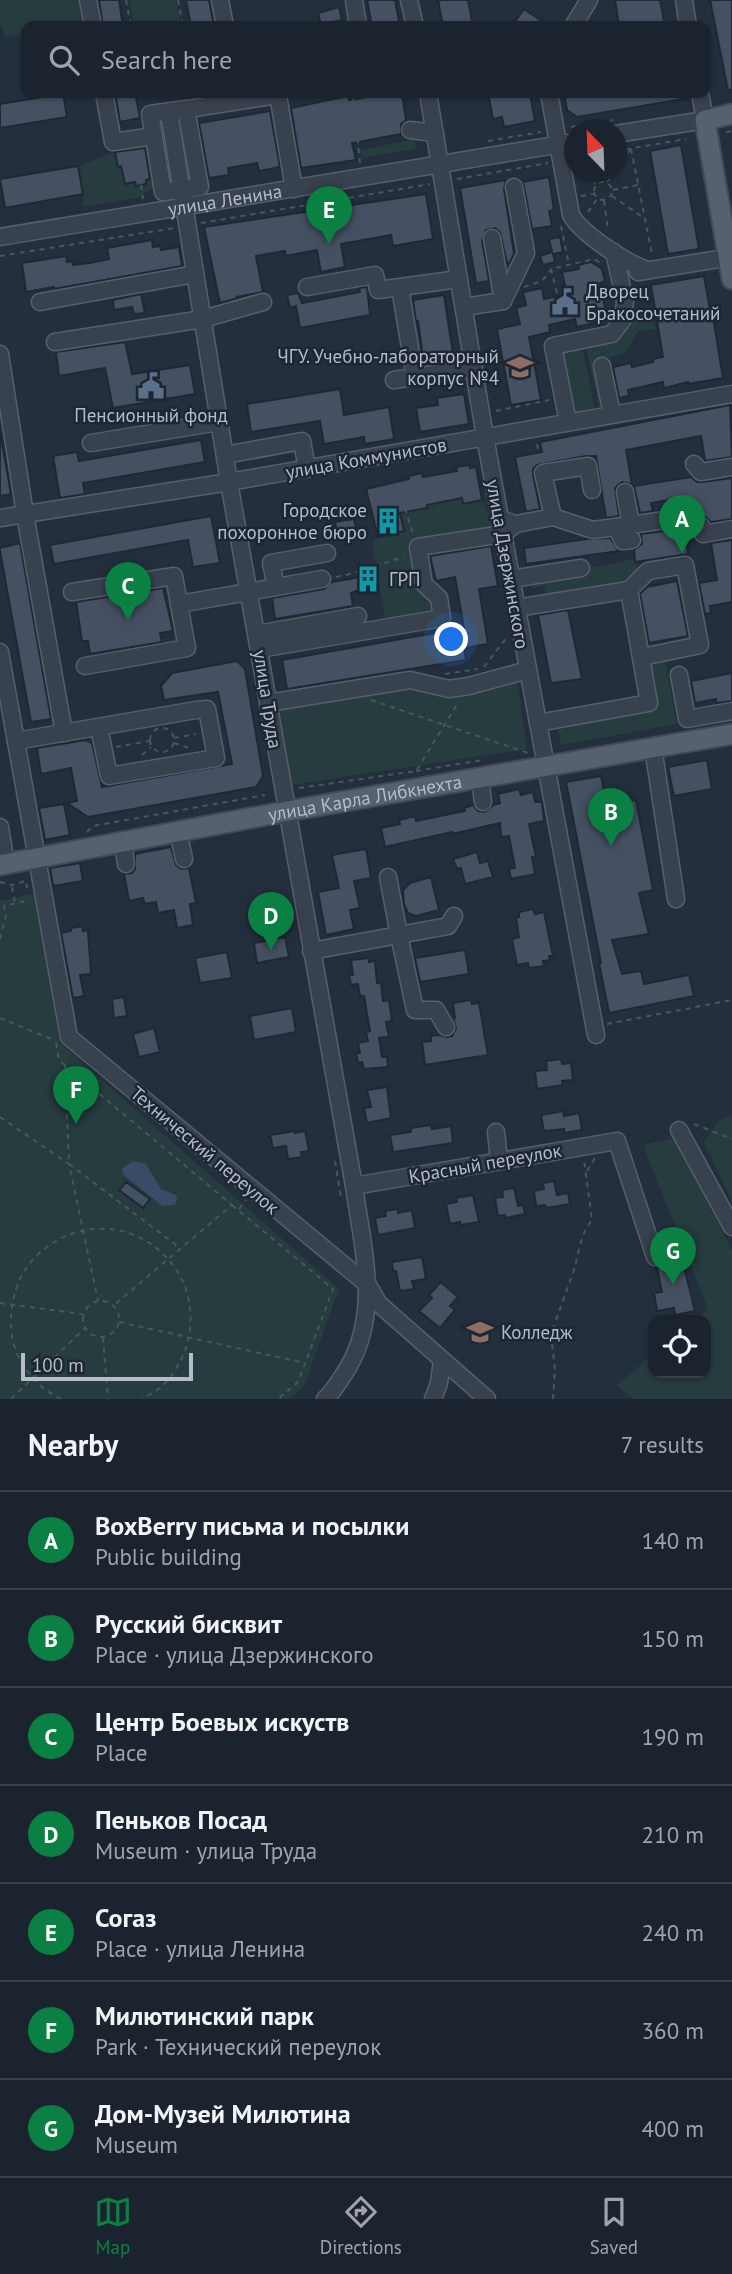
<!DOCTYPE html>
<meta charset="utf-8">
<style>
:root{--surface:#1b232e;--page:#282f3a;--text:#f1f3f6;--muted:#a0a4aa;--line:#39404a;--accent:#0b8043}
body{margin:0;font-family:"PT Sans",sans-serif;background:var(--page);color:var(--text)}
.controls{position:absolute;right:21px;bottom:21px;display:grid;overflow:hidden;border-radius:14px;box-shadow:0 2px 5px #0004}
.controls button{width:63px;height:63px;display:grid;place-items:center;padding:0;border:0;border-bottom:2px solid var(--line);background:var(--surface);color:var(--text);font:35px sans-serif}
.compass{position:absolute;left:564px;top:119px;width:63px;height:63px;border-radius:50%;background:var(--surface);box-shadow:0 2px 5px #0004;rotate:337deg}
.scale{position:absolute;left:21px;bottom:18px;width:172px;box-sizing:border-box;padding-left:7px;border:4px solid #b4bcc9;border-top:0;font-size:19px;line-height:24px;white-space:nowrap;color:#b4bcc9;-webkit-text-stroke:5px #1d2633;paint-order:stroke}
.you{position:absolute;left:452px;top:640px;width:24px;height:24px;margin:-18px;border:5px solid #fff;border-radius:50%;background:#1a73e8;box-shadow:0 0 0 10px #1a73e833}
.badge{display:grid;place-items:center;width:46px;height:46px;border-radius:50%;background:var(--accent);color:#fff;font-size:23px;font-weight:700}
.pin{position:absolute;translate:-50% -58px;filter:drop-shadow(0 2px 4px #0008)}
.pin::after{content:'';position:absolute;top:37px;width:24px;height:21px;background:inherit;clip-path:polygon(0 0,100% 0,50% 100%)}
.list{margin:0;padding:0;list-style:none}
h2{display:flex;justify-content:space-between;align-items:center;height:91px;margin:0;padding:0 28px;font-size:30px}
h2 small{font-size:23px;font-weight:400;color:var(--muted)}
.list li{display:grid;grid-template-columns:46px 1fr auto;gap:21px;align-items:center;box-sizing:border-box;height:98px;padding:0 28px;border-top:2px solid var(--line)}
.list b{display:block;font-size:26px;white-space:nowrap}
.list p{margin:0;font-size:23px;white-space:nowrap;color:var(--muted)}
.list em{font-size:23px;font-style:normal;color:var(--muted)}
.icon{flex:none;width:38px;height:38px;fill:none;stroke:currentColor;stroke-width:2;stroke-linecap:round;stroke-linejoin:round}
.map{position:relative;flex:none;width:732px;height:1399px;overflow:hidden}
.search{position:absolute;background:var(--surface);box-shadow:0 2px 5px #0004;left:21px;right:21px;top:21px;height:77px;display:flex;align-items:center;gap:18px;box-sizing:border-box;padding:0 24px;border-radius:14px;color:var(--muted);font-size:26px}
.sheet{height:777px;background:var(--surface)}
nav{display:flex;justify-content:space-around;align-items:center;box-sizing:border-box;height:98px;border-top:2px solid var(--line);background:var(--surface);font-size:19px;color:var(--muted)}
nav a{display:grid;justify-items:center;gap:4px}
nav .on{color:var(--accent)}
.map>svg:first-child{display:block}
.green{fill:#263c3f}
.water{fill:#394c67}
.building{fill:#455162;stroke:#1f2835;stroke-width:2}
.lines{fill:none;stroke-linecap:round;stroke-linejoin:round}
.minor-casing{stroke:#565f6c;stroke-width:19}
.major-casing{stroke:#414a57;stroke-width:23}
.path{stroke:#44595c;stroke-width:2;stroke-dasharray:5 5;stroke-linecap:butt}
.minor{stroke:#38414e;stroke-width:16}
.major{stroke:#56606e;stroke-width:19}
.labels{text-anchor:middle;stroke-width:5;stroke-linejoin:round;paint-order:stroke}
.street-label{font-size:19px;fill:#b4bcc9;stroke:#1d2633}
.poi-label{font-size:19px;fill:#b4bcc9;stroke:#1d2633;text-anchor:start}
</style>
<div class="map">
<svg width="732" height="1399" viewBox="0 0 732 1399">
<rect width="100%" height="100%" fill="#242f3e"/>
<path class="green" d="M0,0H84L89,24L26,26V34L5,38L2,26H0Z
M129,0H176L181,26H134Z
M410,130L413,131L416,149L361,158L360,150L411,140Z
M115,152L118,166H121L125,184L135,182L136,186L146,180L155,179L154,187L138,198L82,207L83,194L78,166Z
M646,311L654,321L656,329L638,331L624,354L599,360L609,411L600,412L585,342L631,312Z
M581,342L596,413L571,418L556,348Z
M462,498L463,504L482,500L496,531L414,544L435,601L437,615L386,624L372,543L378,537L404,531L399,509L405,508L409,512L427,508V505Z
M635,559L637,572L628,583L546,596L545,586L532,588L529,576L584,569Z
M664,656L677,724L561,745L556,721L653,706L646,661Z
M517,679L527,749L291,785L274,707L411,685Z
M35,893L60,1043L339,1289L304,1386L289,1399H0V901Z
M732,1115V1202L704,1142L719,1121Z
M674,1138L732,1251V1399H633L617,1385L653,1354V1373H706V1320H694L708,1309L643,1145Z"/>
<path class="water" d="M133,1161L146,1164L161,1189L176,1195L177,1199L175,1205L162,1206L124,1175L122,1169Z"/>
<path class="building" d="M99,0H119L123,26H103Z
M186,0H209L214,26H191Z
M367,0H395L400,26H372Z
M438,0H468L473,26H443Z
M615,0H660L665,26H619Z
M710,0H732V90H728Z
M339,7L342,20L321,25L318,13Z
M524,9L549,26H512Z
M48,93H63L67,117L0,128V104L49,96Z
M115,93H135L140,118L120,122Z
M391,93H402L406,120L401,124V134L352,143L356,160L301,168L291,108L348,96L349,100Z
M488,93H530L535,121L504,127L502,117L493,119Z
M564,93H689V98L577,117L567,110Z
M270,111L280,167L259,171L257,163L228,168L229,175L209,178L199,123Z
M681,145L699,249L668,254L650,151Z
M145,148L150,179L146,180V184L136,186L135,182L125,184L121,166L118,167L115,152Z
M78,166L83,194L5,208L0,179Z
M549,177L554,210L549,211L552,226L532,229L523,182Z
M506,180L504,189L514,254L510,262L507,263L500,232L495,228L486,230L482,240L489,281L476,283L460,188Z
M426,194L433,239L393,246L391,235L341,244L345,267L321,272L317,250L286,256L285,251L256,256L263,292L237,297L238,298L220,303L204,227Z
M560,237L563,252L553,254L555,262L543,265L540,256L552,252L549,239Z
M152,240L153,247L160,246L161,250L179,247L182,266L54,289V287L26,292L22,263L66,256L67,262L72,261L73,265L90,263L109,259L107,248Z
M591,262L602,269L605,281L600,283L606,312L599,322L577,327L575,319L549,325L550,332L529,337L541,400L511,405L497,329L520,324L516,308L526,305L523,292L542,288L544,299L567,294L562,272L579,269L578,265Z
M704,276L710,310H712L723,378L688,384V382L664,388L663,382L628,390L629,396L619,398L613,367L631,363L632,367L653,362V359L663,357L651,285Z
M367,287L370,315L300,328L296,306L290,308L287,295L298,293L302,303L360,292L359,288Z
M141,294L145,313L134,314L132,307L114,310L113,300Z
M444,295L454,360L424,365L418,321L416,322L413,300Z
M125,342L132,374L190,365L195,394L113,408L105,368L59,376L56,352Z
M340,389L344,415L389,407L394,439L365,444L364,437L324,444L320,421L251,432L247,404Z
M464,394L469,424L420,432L416,408L438,405L437,398Z
M730,405L732,457L705,461L701,436L626,450L632,484L622,482L615,488L619,516L606,518L596,456H586L537,465L533,469V475L540,509L526,512L515,457L542,452L540,442Z
M0,432L11,494L0,496Z
M201,440L205,462L83,483L85,494L60,498L53,456L77,452L79,461Z
M469,465L470,468L476,467L482,500L463,504L462,498L427,505V508L400,513L404,531L378,537L366,489L409,479V476L422,473L423,477L457,471L456,467Z
M691,477L697,482H702L732,478V519L711,522L705,517L696,518L692,524L693,537L686,538L688,554L635,562L634,550L642,544L641,534L664,531L668,535L675,536L682,531L683,525L676,499L651,503L653,511L640,513L634,486Z
M211,516L220,563L193,567L188,540L54,564L50,545Z
M354,519L357,535L338,539L335,522Z
M610,538L619,551L526,564L524,548L587,539Z
M732,540V602L710,606L711,613L705,614L699,583L717,580L711,543Z
M20,543L51,719L31,722L0,551V548Z
M491,546L498,586L479,589L488,644L464,648L466,660L287,689L282,660L464,628L455,577L436,581L430,556Z
M372,570L377,584L351,593L353,606L275,619L272,598L324,589L332,582L361,577L360,574Z
M677,581L688,636L649,643L640,594L647,587Z
M163,588L173,631L160,633L162,642L90,654L88,641H82L76,602Z
M568,610L582,679L551,683L538,615Z
M237,661L245,669L263,776L256,787L88,817L67,803L77,801L71,768L41,774L37,748L86,740L92,743L102,787L232,764L218,692L164,700L161,686L172,673Z
M732,673V701L716,703V699L695,703L691,681Z
M707,760L712,789L674,796L668,767Z
M601,776L605,797L620,794L621,802L636,800L653,890L639,893L649,934L612,940L622,974L641,971L644,984L689,975L694,996L609,1013L599,963H601L566,782Z
M519,789L521,795L533,792L535,802H542L544,821L529,824L536,857H532L535,874L511,879L509,869L515,868L509,836L501,837L500,823L452,834V832L385,847L381,828L400,824L399,820L415,816L416,821L435,817L465,811L464,808L473,805L478,811L485,812L493,805L500,803L498,794Z
M64,804L70,835L45,840L39,808Z
M171,847L176,865L181,869L189,868L196,903L190,904L193,925L177,928L174,910L158,913L156,902L145,904L143,898L129,901L124,874L132,873L135,869V854Z
M366,849L371,878L354,881L360,908L350,910L354,929L326,935L318,892L339,888L332,855Z
M477,852L480,863L488,861L493,877L465,884L461,868L457,869L453,859Z
M80,863L83,881L53,886L50,868Z
M431,877L439,910L416,916L408,913L404,904L403,890L410,883Z
M533,909L535,914L544,912L553,956H549L550,960L543,961L544,966L529,968L528,963L517,965L512,939L519,937L516,917H519V912Z
M82,926L83,931L88,930L91,974L80,975L84,996L73,998L61,933L71,931V928Z
M285,937L289,957L257,963L254,943Z
M465,950L469,974L420,982L415,958Z
M227,952L232,978L200,983L195,958Z
M369,958V962L375,961L377,983H381L383,1001L389,1000L392,1021L386,1022L389,1037L379,1038L382,1057H387L388,1067L364,1069L362,1062L358,1063L356,1053H360L358,1043L368,1041L366,1032L370,1031L364,996H360L358,984L351,985L349,975H353L351,960Z
M124,997L127,1016L114,1018L112,999Z
M471,1000L472,1004L479,1003L488,1055L425,1065L422,1042L431,1041V1036L439,1035L447,1037L452,1036L456,1028L453,1018H455L453,1003Z
M292,1008L296,1032L254,1040L250,1016Z
M154,1028L160,1052L139,1057L133,1034Z
M561,1059L562,1064L571,1063L573,1080L562,1081L563,1085L537,1089L535,1071L547,1070L546,1061Z
M387,1087L391,1118L367,1123L364,1108L371,1107L367,1090Z
M563,1111L564,1116L579,1113L582,1130L564,1133V1129L544,1131L541,1115Z
M431,1125L432,1129L451,1126L453,1143L393,1152L390,1135L411,1132V1128Z
M295,1131V1133L305,1131L309,1151L301,1152L302,1157L288,1159L286,1146L273,1148L270,1135Z
M554,1181L557,1195L568,1193L570,1204L546,1208L545,1205L536,1206L534,1191L544,1189L543,1183Z
M126,1182L150,1199L143,1208L119,1190Z
M514,1188L518,1206L523,1205L525,1214L505,1218V1215L498,1216L495,1198L503,1197L502,1190Z
M473,1195L479,1222L460,1225V1222L450,1224L446,1204L457,1202L456,1198Z
M398,1209V1213L412,1210L415,1228L378,1235L375,1218L386,1216L385,1211Z
M422,1257L426,1279L412,1281L414,1289L400,1291L396,1271H393L392,1262Z
M676,1257L677,1264L683,1263L695,1311L675,1315L674,1308L657,1311L654,1293L662,1292L657,1268L664,1266L665,1259Z
M441,1282L458,1297L450,1306L455,1310L440,1328L419,1311L432,1298L429,1295Z"/>
<g class="lines">
<g class="minor-casing">
<g id="minor">
<path d="M88,0L93,26"/>
<path d="M220,0L225,26"/>
<path d="M354,0L358,26"/>
<path d="M409,0L415,26"/>
<path d="M684,0L688,26"/>
<path d="M573,26L589,0"/>
<path d="M104,93L113,142L154,136"/>
<path d="M428,93L485,437L596,1035"/>
<path d="M549,93L571,215C582,234 627,264 648,270"/>
<path d="M186,109L200,187L163,192L150,114Z"/>
<path d="M410,130L435,133"/>
<path d="M616,134L705,120L700,93"/>
<path d="M294,189L278,95L169,112L229,482L354,1186C363,1251 383,1319 342,1377C337,1385 332,1393 325,1399"/>
<path id="s1" d="M0,237L574,142"/>
<path d="M638,272L732,257"/>
<path d="M307,287L375,275L378,290L459,279"/>
<path d="M400,288L415,377"/>
<path d="M503,301L526,253L514,187"/>
<path d="M40,302L195,274"/>
<path d="M464,307L503,301L492,238"/>
<path d="M55,342L203,319L263,302"/>
<path d="M0,354L25,514L64,733"/>
<path d="M602,366L612,414"/>
<path d="M394,380L474,368"/>
<path d="M568,422L553,346L612,334L623,319L625,301L614,252"/>
<path d="M91,443L219,422"/>
<path d="M225,455L302,441L307,469"/>
<path d="M694,464L701,472L732,467"/>
<path d="M625,492L631,525"/>
<path d="M553,517L593,530L616,527L623,541L632,540"/>
<path d="M0,518L229,482L732,394"/>
<path d="M506,521L516,524L553,517L543,473L588,466L592,490"/>
<path d="M616,527L672,519L673,526"/>
<path d="M702,527L703,534L732,529"/>
<path d="M511,579L581,568"/>
<path d="M276,587L271,563L327,553"/>
<path d="M72,592L174,576L179,604"/>
<path d="M516,608L629,590L648,571L685,565L700,645L642,657"/>
<path d="M257,634L358,616"/>
<path d="M260,649L442,618L439,598L424,584L418,547L503,534L516,524"/>
<path d="M0,652L69,1037L368,1285L379,1304L487,1399"/>
<path d="M85,666L187,648L179,604L322,579"/>
<path d="M679,675L687,719L732,711"/>
<path d="M268,703L410,680L449,689L469,686L528,670"/>
<path d="M538,723L649,703L629,590"/>
<path d="M16,741L196,710L207,709L216,758L109,776L99,727"/>
<path d="M653,747L676,899"/>
<path d="M480,778L483,802"/>
<path d="M0,827L6,864"/>
<path d="M178,831L184,859"/>
<path d="M123,842L126,864"/>
<path d="M388,877L399,935L448,926L454,916"/>
<path d="M311,951L399,935L415,1010H436L446,1027"/>
<path d="M679,1130L732,1227"/>
<path d="M496,1132L499,1161"/>
<path d="M354,1186L617,1141L655,1257"/>
<path d="M433,1399L439,1383L442,1360"/>
</g>
</g>
<g class="major-casing">
<g id="major">
<path d="M732,114L705,120L732,279"/>
<path id="s2" d="M0,865L288,811L732,734"/>
</g>
</g>
<path class="path" d="M126,0L131,26
M178,0L183,26
M143,93L144,102
M571,127L613,120
M726,132L732,131
M488,141L541,132
M631,149L652,254
M616,151L686,139
M360,163L353,95L364,93
M616,169L630,150
M577,172L596,184
M599,172L601,181
M457,179L548,163
M594 191a9 9 0 1 1 18 0a9 9 0 1 1-18 0Z
M607,182L615,172
M141,185L143,199
M613,190L638,185
M581,196L593,194
M612,196L644,218
M604,201L608,230
M588,212L597,199
M201,223L430,184
M561,226L569,265
M0,256L175,228
M524,287L542,281L551,270
M557,293L551,269L594,259L601,263
M496,411L549,400
M537,444L539,453
M723,506H725
M405,508L413,534
M336,577C359,573 381,564 404,557
M484,667L508,636
M445,674L478,669
M371,700L528,753
M150 740a12 12 0 1 1 24 0a12 12 0 1 1-24 0Z
M174,738L196,734
M174,743L189,748
M116,747L149,741
M142,755L151,747
M416,771L483,760
M299,788L416,771L458,703
M87,832L93,826L265,795
M0,882L12,885L26,881L27,888
M12,887L15,902
M0,939L6,915L4,906L30,900
M0,1018L54,1040
M607,1024L732,1000
M56,1043L59,1060L232,1205L113,1306
M65,1064L69,1164L180,1248
M0,1117L69,1164L98,1301
M694,1124L732,1139
M335,1161L341,1197
M587,1171L595,1158
M232,1205L333,1289L298,1382L278,1399
M239,1209L246,1200
M83 1319a18 18 0 1 1 36 0a18 18 0 1 1-36 0Z
M0,1303L82,1314
M119,1322L305,1363
M103,1338L108,1399
M11,1399L85,1328
M61,1399C30,1384 9,1353 11,1318C12,1289 24,1263 48,1246C124,1194 216,1268 184,1353C179,1365 171,1379 160,1388C155,1392 148,1395 142,1399
M553,1399L555,1370L551,1334L574,1270L580,1245L585,1230L592,1220L584,1160"/>
<use href="#minor" class="minor"/>
<use href="#major" class="major"/>
</g>
<defs>
<g id="civic-bare" transform="scale(2.1)"><path d="M-.6-6.5H3V-4.5H.6V-3L4-1V1h2V6H-6V1h2V-1L-.6-3ZM-1.2 2.5V6h2.4V2.5Z" fill="#5c6f8a" stroke="#1d2633" stroke-width="2.5" paint-order="stroke"/></g>
<g id="university-bare" transform="scale(2.1)"><path d="M0-5L7-2L0 1L-7-2ZM-4 1L0 2.5L4 1V4Q0 6-4 4Z" fill="#8d6e63" stroke="#1d2633" stroke-width="2.5" paint-order="stroke"/></g>
<g id="building-bare" transform="scale(2.1)"><path d="M-4-6H4V6H1V3H-1V6H-4ZM-2.5-4.3h1.7v1.8h-1.7ZM.8-4.3h1.7v1.8H.8ZM-2.5-1h1.7V.8h-1.7ZM.8-1h1.7V.8H.8Z" fill="#0f9aa8" stroke="#1d2633" stroke-width="2.5" paint-order="stroke"/></g>
</defs>
<g fill-rule="evenodd">
<use href="#civic-bare" x="565" y="302"/>
<use href="#university-bare" x="520" y="367"/>
<use href="#civic-bare" x="151" y="386"/>
<use href="#building-bare" x="388" y="521"/>
<use href="#building-bare" x="368" y="579"/>
<use href="#university-bare" x="480" y="1332"/>
</g>
<g class="labels">
<g class="street-label">
<text dy="7" stroke="none"><textPath href="#s1" startOffset="228">улица Ленина</textPath></text>
<text transform="translate(366 458) rotate(-10)" y="7">улица Коммунистов</text>
<text transform="translate(508 564) rotate(80)" y="7">улица Дзержинского</text>
<text transform="translate(268 699) rotate(81)" y="7">улица Труда</text>
<text dy="7" stroke="none"><textPath href="#s2" startOffset="371">улица Карла Либкнехта</textPath></text>
<text transform="translate(205 1150) rotate(40)" y="7">Технический переулок</text>
<text transform="translate(485 1163) rotate(-10)" y="7">Красный переулок</text>
</g>
<g class="poi-label">
<text x="586" y="298">Дворец<tspan x="586" dy="22">Бракосочетаний</tspan></text>
<text x="499" y="363" text-anchor="end">ЧГУ. Учебно-лабораторный<tspan x="499" dy="22">корпус №4</tspan></text>
<text x="151" y="422" text-anchor="middle">Пенсионный фонд</text>
<text x="367" y="517" text-anchor="end">Городское<tspan x="367" dy="22">похоронное бюро</tspan></text>
<text x="389" y="586">ГРП</text>
<text x="501" y="1339">Колледж</text>
</g>
</g>
</svg>
<div class="controls">
<button><svg class="icon" aria-label="locate" viewBox="0 0 24 24"><circle cx="12" cy="12" r="6"/><path d="M12 2v4M12 18v4M2 12h4M18 12h4"/></svg></button>
</div>
<svg class="compass" viewBox="-18 -18 36 36"><path d="M0-13l5 13h-10z" fill="#e53935"/><path d="M0 13l5-13h-10z" fill="#a0a4aa"/></svg>
<div class="scale">100 m</div>
<div class="you"></div>
<div class="pin badge" style="left:682px;top:553px">A</div>
<div class="pin badge" style="left:611px;top:846px">B</div>
<div class="pin badge" style="left:128px;top:620px">C</div>
<div class="pin badge" style="left:271px;top:950px">D</div>
<div class="pin badge" style="left:329px;top:244px">E</div>
<div class="pin badge" style="left:76px;top:1124px">F</div>
<div class="pin badge" style="left:673px;top:1285px">G</div>
<div class="search"><svg class="icon" aria-label="search" viewBox="0 0 24 24"><circle cx="10" cy="10" r="6"/><path d="M15 15l6 6"/></svg>Search here</div>
</div>
<section class="sheet">
<h2>Nearby<small>7 results</small></h2>
<ul class="list">
<li><span class="badge">A</span><div><b>BoxBerry письма и посылки</b><p>Public building</p></div><em>140 m</em></li>
<li><span class="badge">B</span><div><b>Русский бисквит</b><p>Place · улица Дзержинского</p></div><em>150 m</em></li>
<li><span class="badge">C</span><div><b>Центр Боевых искуств</b><p>Place</p></div><em>190 m</em></li>
<li><span class="badge">D</span><div><b>Пеньков Посад</b><p>Museum · улица Труда</p></div><em>210 m</em></li>
<li><span class="badge">E</span><div><b>Согаз</b><p>Place · улица Ленина</p></div><em>240 m</em></li>
<li><span class="badge">F</span><div><b>Милютинский парк</b><p>Park · Технический переулок</p></div><em>360 m</em></li>
<li><span class="badge">G</span><div><b>Дом-Музей Милютина</b><p>Museum</p></div><em>400 m</em></li>
</ul>
</section>
<nav>
<a class="on"><svg class="icon" aria-label="map" viewBox="0 0 24 24"><path d="M3 6l6-2 6 2 6-2v14l-6 2-6-2-6 2zM9 4v14M15 6v14"/></svg>Map</a>
<a><svg class="icon" aria-label="directions" viewBox="0 0 24 24"><path d="M12 3l9 9-9 9-9-9zM9 14v-3h6M13 9l2 2-2 2"/></svg>Directions</a>
<a><svg class="icon" aria-label="saved" viewBox="0 0 24 24"><path d="M7 4h10v16l-5-4-5 4z"/></svg>Saved</a>
</nav>
